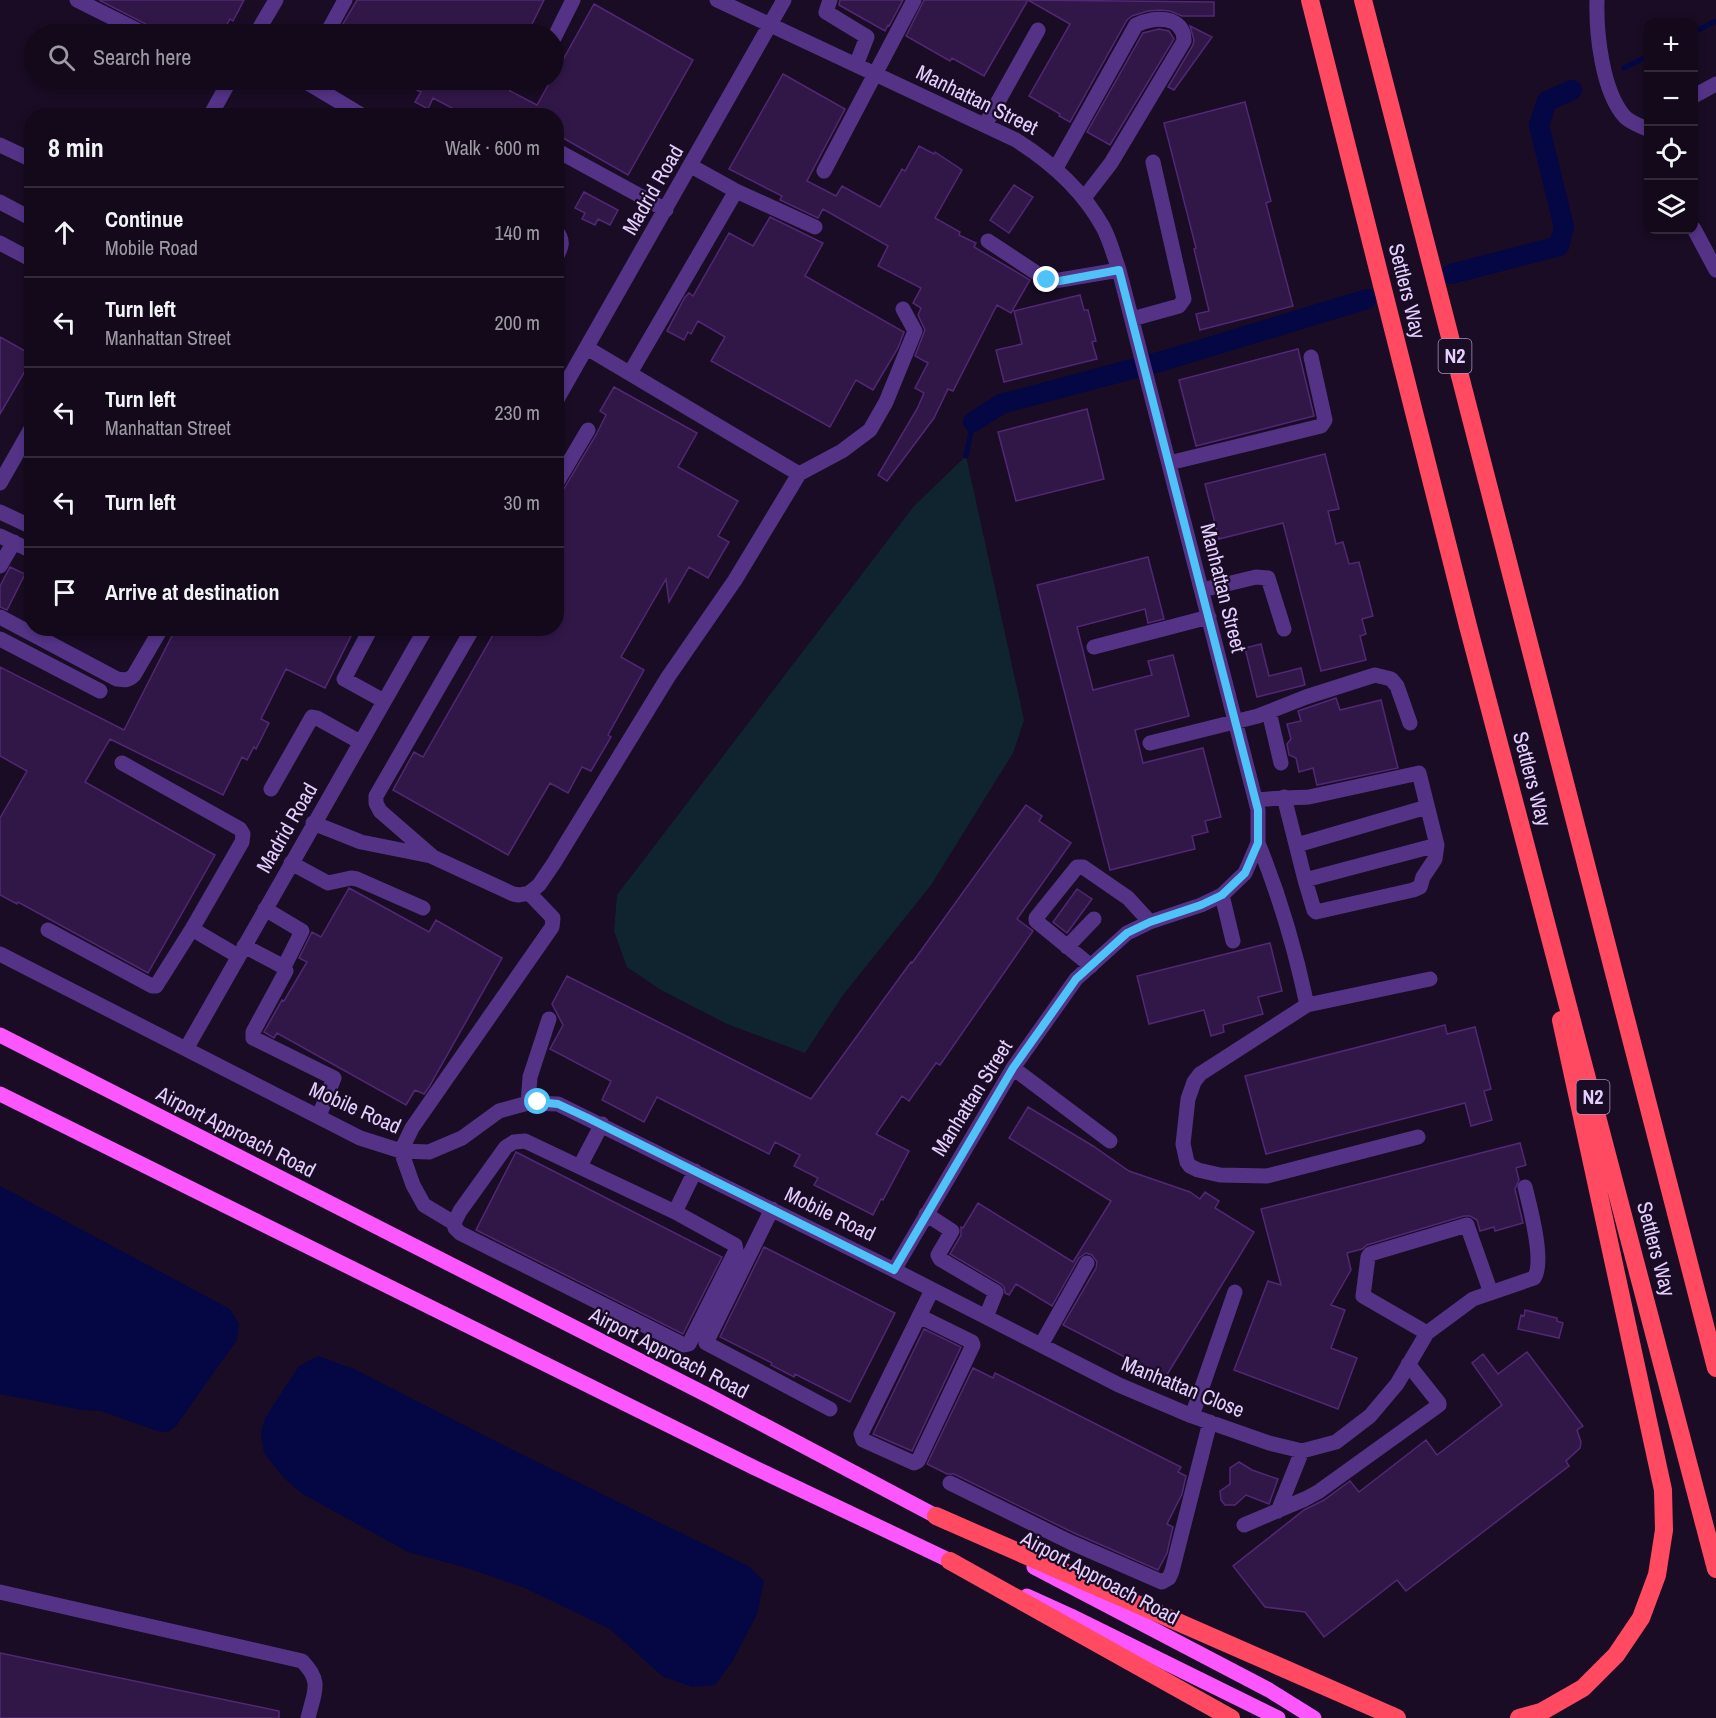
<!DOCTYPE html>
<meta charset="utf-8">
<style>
:root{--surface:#13091b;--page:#201728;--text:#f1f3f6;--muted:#9d9aa3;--line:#322a3a}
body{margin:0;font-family:"Archivo Narrow",sans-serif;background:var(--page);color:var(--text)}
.controls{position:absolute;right:18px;top:18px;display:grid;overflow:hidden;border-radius:12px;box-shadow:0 3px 9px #0003}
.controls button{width:54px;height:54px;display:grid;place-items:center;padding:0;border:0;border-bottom:2px solid var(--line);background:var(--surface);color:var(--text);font:30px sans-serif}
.stop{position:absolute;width:18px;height:18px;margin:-14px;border:4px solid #4fc3f7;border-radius:50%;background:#fff}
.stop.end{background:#4fc3f7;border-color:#fff;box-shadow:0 2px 6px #0008}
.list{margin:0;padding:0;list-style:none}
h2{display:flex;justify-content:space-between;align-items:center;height:78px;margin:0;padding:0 24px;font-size:26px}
h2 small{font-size:20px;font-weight:400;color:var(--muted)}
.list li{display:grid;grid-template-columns:39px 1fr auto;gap:18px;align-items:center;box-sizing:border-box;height:90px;padding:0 24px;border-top:2px solid var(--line)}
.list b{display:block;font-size:22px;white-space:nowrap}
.list p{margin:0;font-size:20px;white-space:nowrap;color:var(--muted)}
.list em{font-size:20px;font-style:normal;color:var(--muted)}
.icon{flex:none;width:33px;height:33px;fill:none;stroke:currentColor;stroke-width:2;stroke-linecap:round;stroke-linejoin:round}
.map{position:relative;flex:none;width:1716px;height:1718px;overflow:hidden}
.search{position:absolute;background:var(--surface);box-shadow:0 3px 9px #0003;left:24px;top:24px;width:540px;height:66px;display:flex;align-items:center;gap:15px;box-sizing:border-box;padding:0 21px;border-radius:33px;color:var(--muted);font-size:22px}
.panel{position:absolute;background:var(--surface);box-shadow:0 3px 9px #0003;left:24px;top:108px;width:540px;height:528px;border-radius:24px}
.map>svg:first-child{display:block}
.green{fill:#0f242f}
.water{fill:#050644}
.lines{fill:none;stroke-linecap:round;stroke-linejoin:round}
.stream{stroke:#050644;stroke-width:5}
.canal{stroke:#050644;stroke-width:20}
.building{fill:#311747;stroke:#522775;stroke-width:1.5}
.minor{stroke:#543387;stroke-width:15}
.major{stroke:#fc56ff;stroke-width:15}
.highway{stroke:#ff4a61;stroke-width:18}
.route{stroke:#4fc3f7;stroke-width:8}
.labels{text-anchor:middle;stroke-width:4.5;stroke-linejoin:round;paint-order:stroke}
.shield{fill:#190c24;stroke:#a894bd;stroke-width:1.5}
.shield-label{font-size:20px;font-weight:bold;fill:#e6cfff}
.street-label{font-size:21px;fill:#e6cfff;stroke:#190c24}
</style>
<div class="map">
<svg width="1716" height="1718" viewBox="0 0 1716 1718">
<rect width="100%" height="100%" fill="#190c24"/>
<path class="green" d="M966,456L1024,720L1013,753L931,885L843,995L805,1053L727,1024L661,990L627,967L614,931L617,895L914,506Z"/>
<path class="water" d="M0,1186L230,1309L239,1324L237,1340L176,1426L168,1432L157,1431L101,1411L82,1410L0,1394Z
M318,1356L354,1369L515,1451L748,1566L764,1581L757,1614L732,1662L715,1685L692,1687L662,1676L610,1629L525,1588L467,1568L408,1552L301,1493L283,1477L264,1453L261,1433L265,1418L299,1366Z"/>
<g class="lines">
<path class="stream" d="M1694,32L1716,21
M1624,68L1648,56
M966,456L973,422"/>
<path class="canal" d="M1451,274L1559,246L1564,227L1539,125L1547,101L1572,90
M973,422L1001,404L1166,360L1367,299"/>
</g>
<path class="building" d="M99,0H244L233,21L230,19L222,34H165Z
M357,0H544L527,34H337Z
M840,0H903L889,26L888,25L885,31L839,5Z
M924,0H1028L984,76L952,58L950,61L906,36Z
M1028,0L1214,2V16H1182L1170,11L1160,10L1148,11L1132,16L1127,20L1070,122L1059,116L1060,114L1029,96L1070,24Z
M594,4L693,60L628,175L556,134V116H467L433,98L428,109L415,102L421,92L396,80H516L510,91L537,105L551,80H554V76Z
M1190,26L1212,37L1174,90L1168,87L1193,45L1194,40Z
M1159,29L1169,31L1174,39L1110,145L1087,132L1143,33Z
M783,74L845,109L807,181L836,196L842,186L880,207L902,169L905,171L919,146L934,154L935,152L962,170L935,218L960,232L959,235L976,243L974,247L1030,280L1011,313L997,305L953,391L948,389L934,418L887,481L878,475L917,409L924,393L915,388L928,363L915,356L925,330L918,315L921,308L913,303L921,288L878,266L888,246L823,209L818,218L780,200L782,196L729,169Z
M1245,102L1271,201L1266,203L1293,306L1200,330L1196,314L1209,311L1194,249L1196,248L1164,123Z
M1014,185L1033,197L1009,233L990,220Z
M584,192L618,210L610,225L598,219L595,225L582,219L585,213L575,208Z
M770,217L823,243L805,276L904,332L898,348L873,390L856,380L830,427L711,361L725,337L698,321L691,334L688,332L684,340L667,331L685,297L689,293L693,296L729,233L753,246Z
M1080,295L1084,310H1088L1096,341L1092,342L1097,359L1004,382L996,350L1022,344L1014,311Z
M0,337L32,355V359L0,414Z
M1298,349L1314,416L1196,446L1179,380Z
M614,387L697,433L678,467L738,501L718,536L729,542L708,578L689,567L669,602L666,579L621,657L644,670L608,735L611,737L591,771L582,767L568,793L550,783L508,855L393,790L414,752L423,757L497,628H556V502L596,435L606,415L600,411Z
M1087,409L1104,479L1016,501L998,432Z
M1325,454L1339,509L1328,511L1336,544L1343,542L1349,564L1359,562L1373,616L1362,619L1366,634L1360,636L1366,660L1321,671L1283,523L1219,539L1205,484Z
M1148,557L1164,619L1148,623L1145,609L1077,627L1093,690L1152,675L1148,661L1173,655L1189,716L1135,730L1143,763L1203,748L1221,817L1205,821L1208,832L1192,836L1195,849L1110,870L1037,585Z
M10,567L25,574L7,610L0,607V586Z
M176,628H355L325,688L286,669L261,719L269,723L256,749L254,747L247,760L242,757L223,795L110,739L85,782L215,855L148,973L18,902L17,904L0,895V818L27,771L0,756V667L124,730Z
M1261,644L1269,676L1301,668L1305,685L1257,697L1245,648Z
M1336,698L1340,710L1381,700L1398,768L1317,785L1313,768L1299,772L1296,758L1289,755L1287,744L1291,739L1287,724L1301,721L1298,711Z
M1026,805L1042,816L1039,821L1071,843L1017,919L1033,931L940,1065L936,1063L909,1101L902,1096L876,1134L909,1151L883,1200L881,1199L873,1215L814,1185L818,1178L794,1166L800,1155L775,1142L769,1154L657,1097L644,1122L602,1100L611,1081L550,1049L563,1025L552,1004L567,976L811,1099L911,962L912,963Z
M349,888L429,932L436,920L502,958L429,1087L424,1094L415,1090L406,1105L277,1033L274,1038L264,1032L282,1000L284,1001L307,962L299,958L312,932L321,937Z
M1077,889L1092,899L1067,933L1053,922Z
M1270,943L1282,991L1258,997L1263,1014L1223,1025L1224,1032L1211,1036L1204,1010L1149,1024L1137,976Z
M1445,1025L1447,1034L1475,1027L1491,1089L1484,1091L1492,1120L1471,1126L1465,1103L1266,1154L1245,1076Z
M1028,1107L1093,1146L1129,1171L1190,1192L1200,1199L1205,1192L1219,1201L1215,1208L1254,1232L1165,1378L1063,1325L1096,1268L1097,1262L1092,1255L1086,1253L1079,1258L1052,1306L1016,1284L1009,1295L1005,1293L1004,1287L1001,1284L950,1254L961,1235V1227L963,1228L978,1203L1073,1262L1111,1201L1009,1138Z
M1520,1143L1526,1165L1516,1168L1519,1180L1515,1189L1523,1223L1495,1231L1494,1227L1480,1231L1477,1220L1470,1216H1464L1367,1245L1362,1249L1347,1253L1351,1270L1331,1305L1345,1310L1331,1348L1357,1358L1338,1409L1234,1370L1268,1281L1281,1285L1261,1209Z
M516,1152L722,1257L683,1334L476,1230Z
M764,1247L895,1313L850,1402L795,1374L794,1377L771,1365L772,1363L720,1337Z
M1525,1310L1557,1318V1321L1563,1323L1559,1338L1518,1329L1521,1315L1524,1316Z
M924,1329L961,1347L912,1451L873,1434Z
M1527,1352L1583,1426L1577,1430L1581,1442L1580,1448L1566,1461L1569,1466L1406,1591L1397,1580L1324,1637L1305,1612L1265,1607L1233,1566L1304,1510L1324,1500L1350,1481L1359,1492L1426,1440L1437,1455L1502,1405L1472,1363L1483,1354L1498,1374Z
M973,1368L993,1378L995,1373L1181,1467L1178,1472L1186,1476L1182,1494L1167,1524L1173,1527L1167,1553L1158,1570L1074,1533L954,1474H947L927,1464Z
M1239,1462L1252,1470L1278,1479L1269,1504L1246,1495L1235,1505H1225L1221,1500L1220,1491L1230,1484V1468Z
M0,1653L279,1711V1718H0Z"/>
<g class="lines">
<path class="minor" d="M77,0L145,34
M717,0L1016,140C1051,162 1082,189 1103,227C1110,240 1114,256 1119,270L1258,810V843L1245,873L1222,895L1201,905L1150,922L1127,933L1076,979L1013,1068L894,1270
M830,0L826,12L867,37L856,65
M1597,0C1596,32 1602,92 1625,117C1630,122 1638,125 1645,128
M327,33L345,0
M256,34L276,0
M554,38L573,0
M303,80L363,116
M1694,96L1716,84
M210,116L230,80
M985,125L1038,30
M0,145L32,160
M556,150L666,210
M691,166L736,191L815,227
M1056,168L1136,25C1153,16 1185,15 1184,41L1111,163L1084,198
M824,171L914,0
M0,202L32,219
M1694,229L1716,270
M556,231C564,240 562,247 556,257
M988,241L1047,280L1054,281L1119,270
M0,243L32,260
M1132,319L1179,306L1184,299L1153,162
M630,373L736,191
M556,401L784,0
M1169,463L1321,426L1325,420L1311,357
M799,474L842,451L870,430L886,402L915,331L903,309
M0,483L32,427
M556,484L588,430
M0,512L32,527
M0,536L32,551
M0,566L14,542
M1202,590L1256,577L1268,578L1284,629
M0,617L117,679C124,680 128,681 134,675L158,634L160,628
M371,628L344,679L384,701
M473,628L376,796V803L380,811L433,857L513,894L519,895L529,893L539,885L554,863L668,677L735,580L799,474L587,348
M0,639L100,691
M1094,647L1209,617
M1269,712L1281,763
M1150,743L1258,716L1306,697L1375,675L1391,679L1397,686L1410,723
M271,789L312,717L317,718L360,742
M1256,800C1274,798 1291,798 1309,797L1419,773L1437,845L1305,880L1284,797
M313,823L361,842L431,856
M1258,843C1280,897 1295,948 1307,1005
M1297,845L1427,807
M291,863L328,883L351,878L357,879L423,908
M1305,880L1314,910L1316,912L1413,890L1420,887L1423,877L1435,859L1437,845
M1222,895L1233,941
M265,909L302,931L284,967
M192,929L238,956
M48,930L152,986H156L192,929L242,842L243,834L240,829L122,763
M244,946L284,967L286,971L253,1032V1038L334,1078L319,1116
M1067,947L1094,919
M0,954L360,1138L401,1151L429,1152L462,1138L499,1111L528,1103L558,1104L894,1270L1119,1385L1192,1416L1269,1443L1302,1451L1336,1442L1370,1416L1397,1384L1427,1333L1473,1299L1534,1278C1545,1262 1530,1207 1525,1187
M1091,966L1036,921V918L1077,867H1083L1128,898L1150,922
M186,1049L426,628
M1013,1068L1110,1141
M528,1103L530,1077L549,1019
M1418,1137L1267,1176L1220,1175L1198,1170L1190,1166L1187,1162L1183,1144L1188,1099L1194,1082L1200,1074L1307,1005L1430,979
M525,1141L675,1212L735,1245L736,1250L689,1344L684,1345L460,1233L455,1228L454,1223L460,1211L506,1147L514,1142Z
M580,1166L602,1124
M772,1209L706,1343L830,1409
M675,1212L695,1171
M926,1214L952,1231L938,1255L940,1259L996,1292L986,1317
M454,1223L424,1205L413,1185L401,1151L412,1128L552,927L553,918L529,893
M919,1316L972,1342L973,1345L918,1461L914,1463L863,1440L861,1434L932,1290
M1427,1333L1363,1296L1368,1257L1370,1254L1467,1225L1491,1293
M1041,1345L1087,1263
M1192,1416L1235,1292
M950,1483L1070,1542L1162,1582L1169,1578L1172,1571L1210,1422
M1278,1511L1302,1451
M1244,1525L1305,1499L1318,1492L1439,1405V1403L1408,1364
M0,1592L302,1661C323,1682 314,1692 308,1718"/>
<path class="major" d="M0,1035L709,1396L947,1522
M0,1094L755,1468L959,1565
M1034,1567L1269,1690L1314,1718
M1027,1596L1071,1616L1278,1718"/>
<path class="highway" d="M1310,0L1468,626L1716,1569
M1363,0L1716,1368
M936,1516L1397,1718
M950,1561L1231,1718
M1519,1718L1541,1712L1583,1688L1616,1655L1641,1618L1657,1575L1664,1530L1663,1490L1561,1020"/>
</g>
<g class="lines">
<path class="route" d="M538,1102L558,1104L588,1118L894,1270L1013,1068L1076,979L1127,933L1150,922L1201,905L1222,895L1245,873L1258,843V810L1119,270L1054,282L1047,280"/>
</g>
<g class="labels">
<g class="shield">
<rect x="1438.5" y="339" width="33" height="34" rx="4.5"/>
<rect x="1576.5" y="1080" width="33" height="34" rx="4.5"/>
</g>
<g class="shield-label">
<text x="1455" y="363">N2</text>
<text x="1593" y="1104">N2</text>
</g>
<g class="street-label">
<text transform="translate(977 100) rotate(26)" y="7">Manhattan Street</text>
<text transform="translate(653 190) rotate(-60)" y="7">Madrid Road</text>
<text transform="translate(1407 291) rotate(76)" y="7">Settlers Way</text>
<text transform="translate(1223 588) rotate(76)" y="7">Manhattan Street</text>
<text transform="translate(1532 779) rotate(75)" y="7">Settlers Way</text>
<text transform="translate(287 828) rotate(-60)" y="7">Madrid Road</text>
<text transform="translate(972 1098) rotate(-58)" y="7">Manhattan Street</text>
<text transform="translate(355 1108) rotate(24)" y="7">Mobile Road</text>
<text transform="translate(236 1132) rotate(27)" y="7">Airport Approach Road</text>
<text transform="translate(830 1214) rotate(26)" y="7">Mobile Road</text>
<text transform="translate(1656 1249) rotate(75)" y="7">Settlers Way</text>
<text transform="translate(669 1353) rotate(27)" y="7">Airport Approach Road</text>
<text transform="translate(1183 1387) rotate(22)" y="7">Manhattan Close</text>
<text transform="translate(1100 1578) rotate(28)" y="7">Airport Approach Road</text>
</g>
</g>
</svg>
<div class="controls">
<button>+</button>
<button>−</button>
<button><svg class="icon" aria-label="locate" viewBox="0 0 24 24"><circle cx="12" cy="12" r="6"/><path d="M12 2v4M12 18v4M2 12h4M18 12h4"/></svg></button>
<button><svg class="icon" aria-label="layers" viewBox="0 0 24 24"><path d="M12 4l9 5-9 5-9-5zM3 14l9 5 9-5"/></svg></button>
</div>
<div class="stop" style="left:538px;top:1102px"></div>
<div class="stop end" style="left:1047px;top:280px"></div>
<div class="search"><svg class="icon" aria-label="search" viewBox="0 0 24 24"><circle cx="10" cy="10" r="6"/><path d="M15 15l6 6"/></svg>Search here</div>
<section class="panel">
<h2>8 min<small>Walk · 600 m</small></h2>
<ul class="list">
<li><svg class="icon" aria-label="ahead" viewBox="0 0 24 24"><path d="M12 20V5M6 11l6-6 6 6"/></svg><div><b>Continue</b><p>Mobile Road</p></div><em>140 m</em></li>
<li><svg class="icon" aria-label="left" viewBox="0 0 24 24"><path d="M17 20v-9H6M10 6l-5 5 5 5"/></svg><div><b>Turn left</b><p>Manhattan Street</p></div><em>200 m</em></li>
<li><svg class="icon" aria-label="left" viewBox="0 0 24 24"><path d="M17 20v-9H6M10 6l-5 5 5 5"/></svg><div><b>Turn left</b><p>Manhattan Street</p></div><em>230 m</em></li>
<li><svg class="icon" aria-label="left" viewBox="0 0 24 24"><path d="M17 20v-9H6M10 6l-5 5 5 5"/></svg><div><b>Turn left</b></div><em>30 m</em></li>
<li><svg class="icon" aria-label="arrive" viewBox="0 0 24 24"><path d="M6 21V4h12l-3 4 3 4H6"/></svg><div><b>Arrive at destination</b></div></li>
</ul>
</section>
</div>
